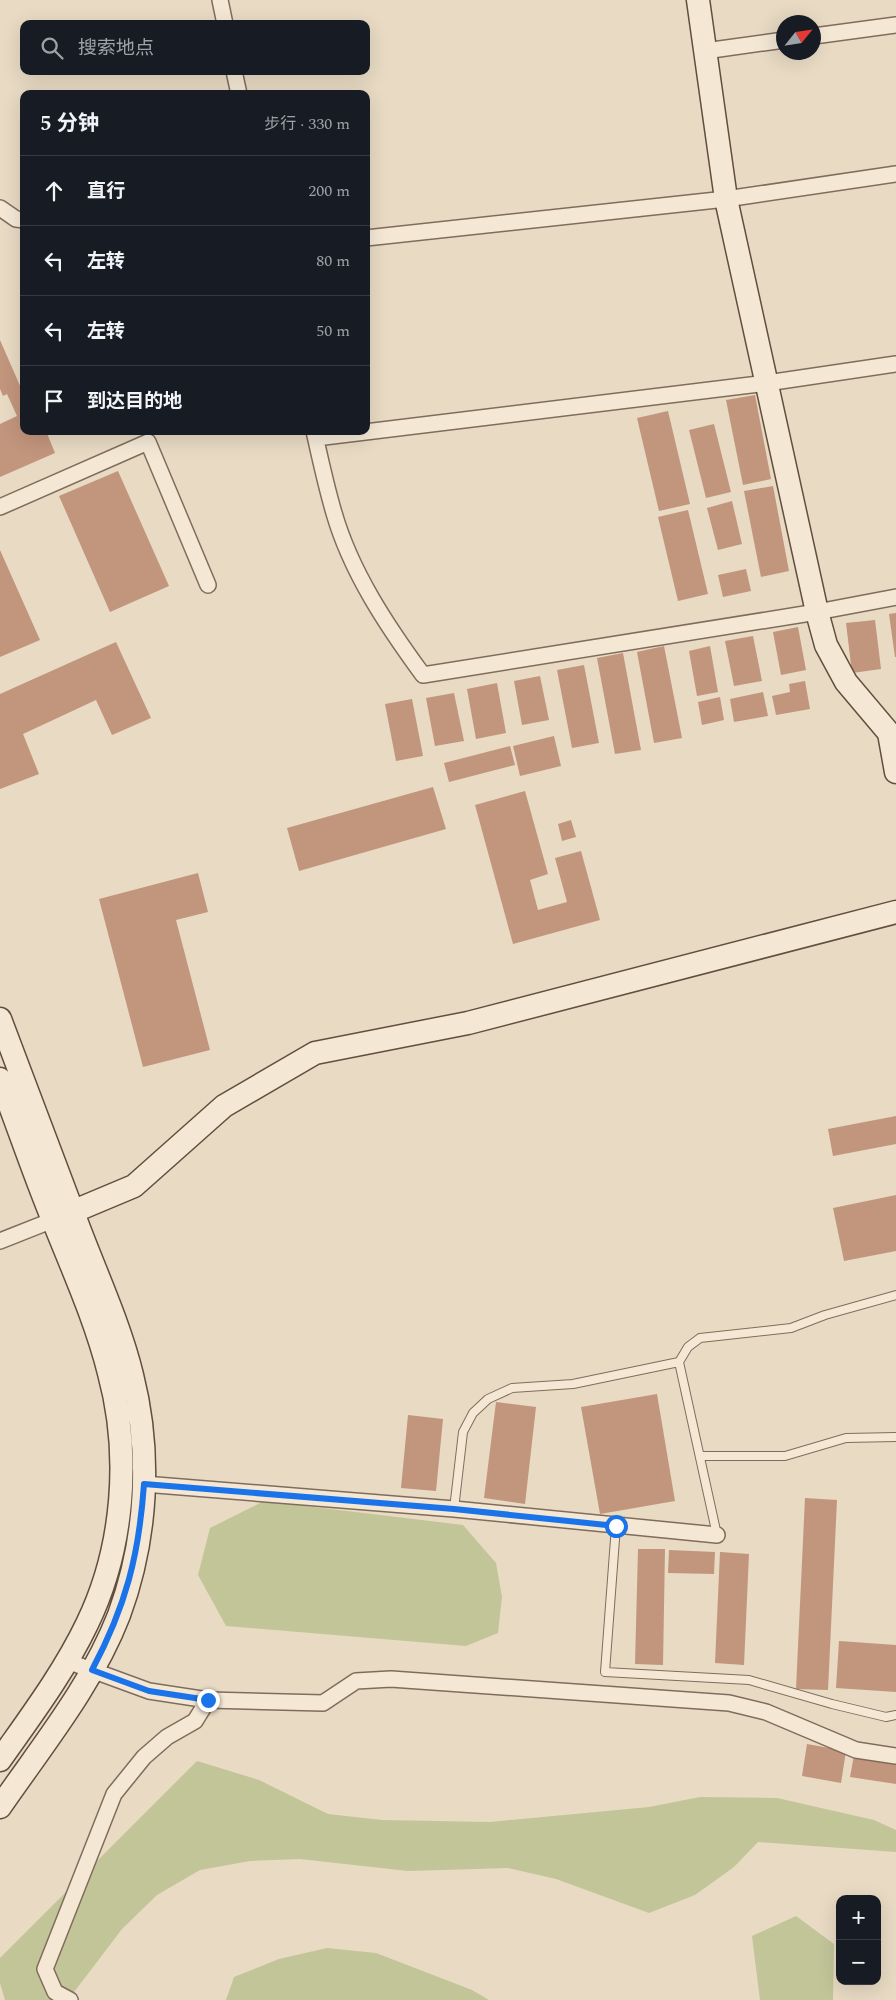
<!DOCTYPE html>
<html lang="zh">
<meta charset="utf-8">
<style>
:root{--surface:#171b24;--page:#20242c;--text:#f1f3f6;--muted:#9ea1a6;--line:#363941}
body{margin:0;font-family:Spectral,"Noto Sans SC",serif;background:var(--page);color:var(--text)}
.controls{position:absolute;right:15px;bottom:15px;display:grid;overflow:hidden;border-radius:10px;box-shadow:0 5px 20px #0002}
.controls button{width:45px;height:45px;display:grid;place-items:center;padding:0;border:0;border-bottom:1px solid var(--line);background:var(--surface);color:var(--text);font:25px sans-serif}
.compass{position:absolute;left:776px;top:15px;width:45px;height:45px;border-radius:50%;background:var(--surface);box-shadow:0 5px 20px #0002;rotate:60deg}
.stop{position:absolute;width:15px;height:15px;margin:-11px;border:4px solid #1a73e8;border-radius:50%;background:#fff}
.stop.end{background:#1a73e8;border-color:#fff;box-shadow:0 1px 5px #0008}
.list{margin:0;padding:0;list-style:none}
h2{display:flex;justify-content:space-between;align-items:center;height:65px;margin:0;padding:0 20px;font-size:21px}
h2 small{font-size:16px;font-weight:400;color:var(--muted)}
.list li{display:grid;grid-template-columns:32px 1fr auto;gap:15px;align-items:center;box-sizing:border-box;height:70px;padding:0 20px;border-top:1px solid var(--line)}
.list b{display:block;font-size:19px;white-space:nowrap}
.list em{font-size:16px;font-style:normal;color:var(--muted)}
.icon{flex:none;width:28px;height:28px;fill:none;stroke:currentColor;stroke-width:2;stroke-linecap:round;stroke-linejoin:round}
.map{position:relative;flex:none;width:896px;height:2000px;overflow:hidden}
.search{position:absolute;background:var(--surface);box-shadow:0 5px 20px #0002;left:20px;top:20px;width:350px;height:55px;display:flex;align-items:center;gap:12px;box-sizing:border-box;padding:0 18px;border-radius:10px;color:var(--muted);font-size:19px}
.panel{position:absolute;background:var(--surface);box-shadow:0 5px 20px #0002;left:20px;top:90px;width:350px;height:345px;border-radius:10px}
.map>svg:first-child{display:block}
.green{fill:#c2c598}
.building{fill:#c2957d}
.lines{fill:none;stroke-linecap:round;stroke-linejoin:round}
.lane-casing{stroke:#806c5c;stroke-width:10}
.street-casing{stroke:#806c5c;stroke-width:18}
.secondary-casing{stroke:#624e3f;stroke-width:25}
.lane{stroke:#f4e8d5;stroke-width:8}
.street{stroke:#f4e8d5;stroke-width:15}
.secondary{stroke:#f4e8d5;stroke-width:22}
.route{stroke:#1a73e8;stroke-width:6}
</style>
<div class="map">
<svg width="896" height="2000" viewBox="0 0 896 2000">
<rect width="100%" height="100%" fill="#e8dac3"/>
<path class="green" d="M264,1501L463,1525L496,1563L502,1597L498,1633L466,1646L226,1626L198,1575L210,1528Z
M197,1761L259,1780L328,1814L382,1820L490,1822L649,1807L700,1797L777,1798L874,1820L896,1830V1852L758,1842L734,1867L695,1895L649,1913L556,1879L508,1868L408,1871L300,1859L250,1861L200,1870L157,1895L122,1929L68,2000H5L0,1983V1958Z
M796,1916L834,1944L833,2000H760L752,1936Z
M327,1948L376,1953L472,1990L489,2000H226L234,1977L279,1959Z"/>
<path class="building" d="M0,340L21,388L24,387V431H46L55,453L0,477V424L17,416L7,394L3,396L0,389Z
M755,395L771,479L743,485L726,400Z
M668,411L690,504L659,511L637,418Z
M714,424L731,492L706,498L689,430Z
M118,471L169,586L110,612L59,496Z
M773,486L789,571L761,577L744,491Z
M732,501L742,544L718,550L707,508Z
M688,510L708,594L678,601L658,517Z
M0,550L40,640L0,657Z
M746,569L751,591L723,597L718,575Z
M896,613V657H895L889,614Z
M875,620L881,669L852,673L846,623Z
M798,627L806,670L781,675L773,632Z
M753,636L762,681L734,686L725,641Z
M116,642L151,718L112,735L96,700L23,734L39,774L0,789V694Z
M664,646L682,738L654,743L637,652Z
M710,646L718,692L697,696L689,651Z
M623,653L641,750L615,754L597,658Z
M584,665L599,743L572,748L557,670Z
M540,676L549,720L522,725L514,681Z
M805,681L810,709L776,715L772,696L790,692L789,684Z
M497,683L506,733L476,739L467,689Z
M763,692L768,716L734,722L730,699Z
M454,693L464,741L435,746L426,698Z
M720,697L724,720L702,725L698,702Z
M412,699L423,756L396,761L385,704Z
M554,736L561,766L520,776L513,746Z
M510,746L515,765L449,782L444,763Z
M433,787L446,829L299,871L287,828Z
M525,791L548,874L530,880L538,910L567,902L555,858L581,851L600,920L513,944L475,805Z
M571,820L576,837L562,841L558,824Z
M198,873L208,912L176,920L210,1050L143,1067L99,899Z
M896,1116V1144L833,1156L828,1129Z
M896,1195V1251L844,1261L833,1208Z
M657,1394L675,1501L600,1514L581,1407Z
M496,1402L536,1407L525,1504L484,1498Z
M408,1415L443,1419L436,1491L401,1488Z
M805,1498L837,1500L828,1690L796,1689Z
M638,1549H665L663,1665L635,1664Z
M669,1550L715,1552L714,1574L668,1573Z
M720,1552L749,1554L744,1665L715,1663Z
M839,1641L896,1645V1692L836,1688Z
M807,1744L846,1751L841,1783L802,1776Z
M854,1755L896,1762V1784L850,1777Z"/>
<g class="lines">
<g class="lane-casing">
<path id="lane" d="M679,1362L688,1347L700,1338L791,1328L825,1315L896,1295
M700,1456H785L846,1438L896,1437
M454,1509L463,1432L473,1413L488,1399L512,1388L573,1384L679,1362L717,1535
M616,1526L605,1672L749,1680L832,1704L886,1717L896,1715"/>
</g>
<g class="street-casing">
<path id="street" d="M220,0L225,24
M814,36L896,25
M705,51L784,40
M234,71L239,94
M0,208L16,219L24,220
M366,238L726,199L896,174
M314,431C320,458 326,486 334,513C351,572 387,626 423,675L817,612L896,597
M316,438L767,383L896,364
M0,507L148,442L208,585
M0,1241L53,1220
M144,1484L454,1509L717,1535
M67,1661L149,1691L208,1700L323,1703L356,1681L391,1679L729,1703L766,1712L856,1750L896,1756
M70,2000L55,1992L45,1969L114,1794L144,1757L167,1737L195,1721L208,1700"/>
</g>
<g class="secondary-casing">
<path id="secondary" d="M698,0L726,199L817,612L826,645L846,682L889,733L896,772
M0,1019C27,1090 53,1160 80,1231C98,1278 120,1326 132,1375C152,1454 147,1539 119,1615C92,1685 42,1746 0,1807
M0,1079C18,1126 34,1174 53,1220C73,1270 96,1321 109,1373C131,1454 124,1548 87,1624C64,1672 31,1716 0,1760
M53,1220L134,1186L224,1106L315,1053L468,1023L896,912"/>
</g>
<use href="#lane" class="lane"/>
<use href="#street" class="street"/>
<use href="#secondary" class="secondary"/>
</g>
<g class="lines">
<path class="route" d="M208,1700L149,1691L92,1670C126,1606 139,1555 144,1484L454,1509L616,1526"/>
</g>
</svg>
<div class="controls">
<button>+</button>
<button>−</button>
</div>
<svg class="compass" viewBox="-18 -18 36 36"><path d="M0-13l5 13h-10z" fill="#e53935"/><path d="M0 13l5-13h-10z" fill="#9ea1a6"/></svg>
<div class="stop" style="left:616px;top:1526px"></div>
<div class="stop end" style="left:208px;top:1700px"></div>
<div class="search"><svg class="icon" aria-label="search" viewBox="0 0 24 24"><circle cx="10" cy="10" r="6"/><path d="M15 15l6 6"/></svg>搜索地点</div>
<section class="panel">
<h2>5 分钟<small>步行 · 330 m</small></h2>
<ul class="list">
<li><svg class="icon" aria-label="ahead" viewBox="0 0 24 24"><path d="M12 20V5M6 11l6-6 6 6"/></svg><div><b>直行</b></div><em>200 m</em></li>
<li><svg class="icon" aria-label="left" viewBox="0 0 24 24"><path d="M17 20v-9H6M10 6l-5 5 5 5"/></svg><div><b>左转</b></div><em>80 m</em></li>
<li><svg class="icon" aria-label="left" viewBox="0 0 24 24"><path d="M17 20v-9H6M10 6l-5 5 5 5"/></svg><div><b>左转</b></div><em>50 m</em></li>
<li><svg class="icon" aria-label="arrive" viewBox="0 0 24 24"><path d="M6 21V4h12l-3 4 3 4H6"/></svg><div><b>到达目的地</b></div></li>
</ul>
</section>
</div>
